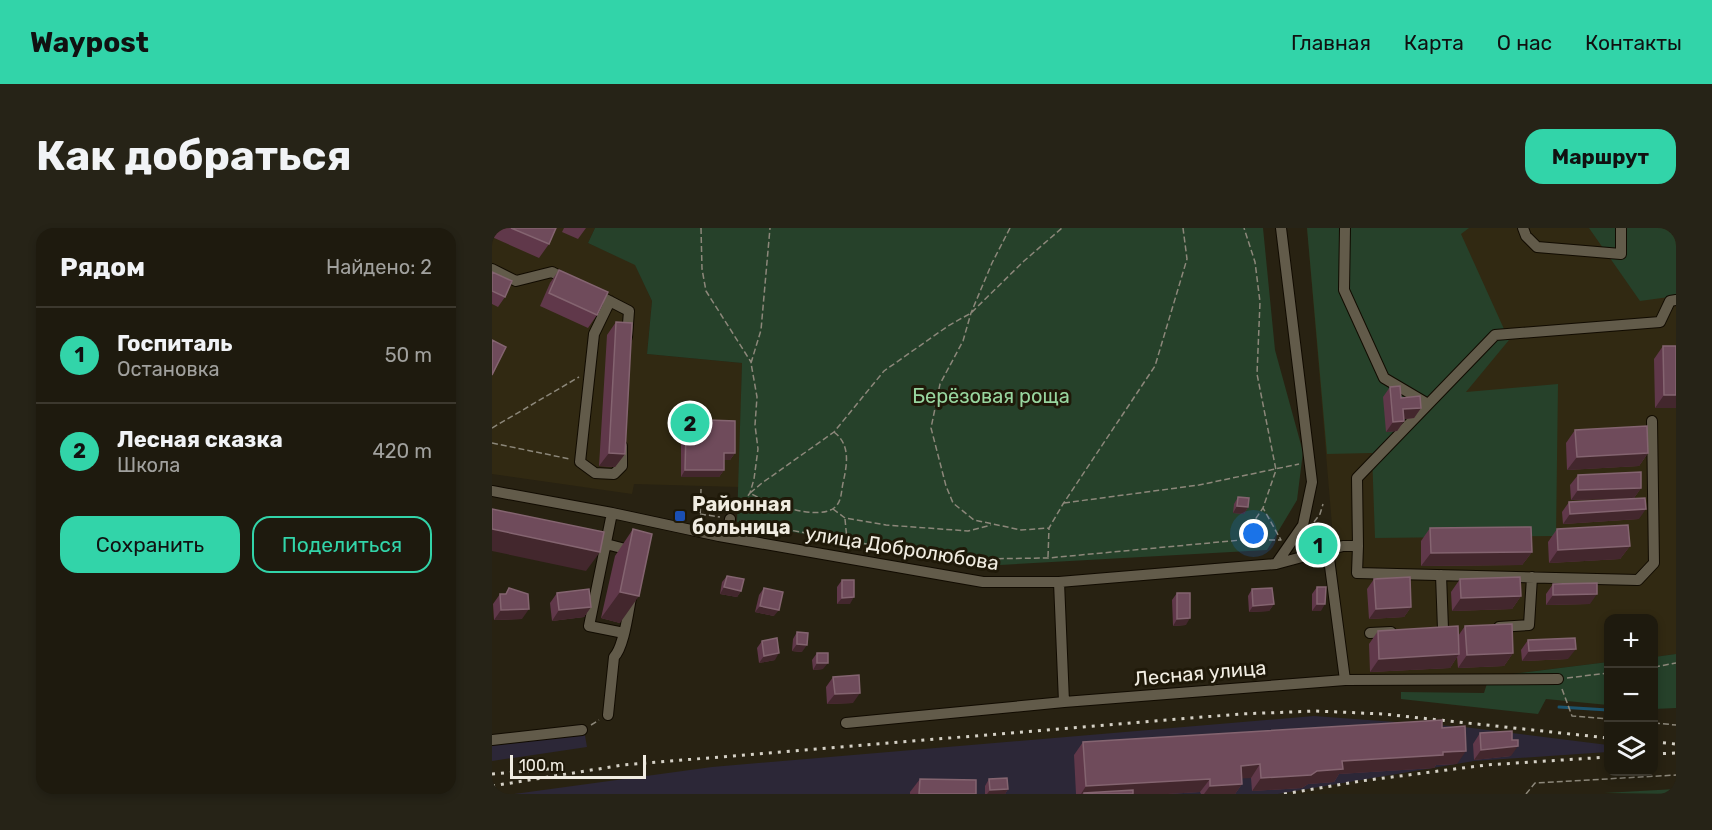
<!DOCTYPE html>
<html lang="ru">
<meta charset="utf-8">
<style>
:root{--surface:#1e1a0e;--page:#262317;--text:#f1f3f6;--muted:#a1a19e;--line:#3c382e;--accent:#32d4a9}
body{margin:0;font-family:Rubik,sans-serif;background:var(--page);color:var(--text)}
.controls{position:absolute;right:18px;bottom:18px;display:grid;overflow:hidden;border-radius:12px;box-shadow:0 3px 9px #0003}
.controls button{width:54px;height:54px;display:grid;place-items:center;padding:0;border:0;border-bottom:2px solid var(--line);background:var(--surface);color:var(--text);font:30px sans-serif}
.scale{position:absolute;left:18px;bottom:15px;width:136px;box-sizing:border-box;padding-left:6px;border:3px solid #f0ece1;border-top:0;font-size:16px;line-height:21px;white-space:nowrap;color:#f0ece1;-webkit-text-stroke:4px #1f1909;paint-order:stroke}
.you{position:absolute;left:762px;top:306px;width:21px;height:21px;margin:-15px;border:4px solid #fff;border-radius:50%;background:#1a73e8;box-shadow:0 0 0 9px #1a73e833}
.badge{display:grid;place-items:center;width:39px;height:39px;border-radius:50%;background:var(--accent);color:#111;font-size:20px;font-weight:700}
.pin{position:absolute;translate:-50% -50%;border:3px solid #fff;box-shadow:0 2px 6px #0006}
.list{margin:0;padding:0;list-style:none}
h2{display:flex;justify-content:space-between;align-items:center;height:78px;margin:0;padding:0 24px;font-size:26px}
h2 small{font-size:20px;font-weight:400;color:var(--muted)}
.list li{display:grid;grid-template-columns:39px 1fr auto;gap:18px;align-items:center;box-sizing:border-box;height:96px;padding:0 24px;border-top:2px solid var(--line)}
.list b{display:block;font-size:22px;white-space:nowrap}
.list p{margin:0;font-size:20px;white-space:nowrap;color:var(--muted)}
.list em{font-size:20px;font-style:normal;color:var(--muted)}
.actions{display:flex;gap:12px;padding:18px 24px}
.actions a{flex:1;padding:14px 0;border:2px solid var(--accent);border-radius:18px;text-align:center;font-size:21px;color:var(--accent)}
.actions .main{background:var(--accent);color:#111}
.icon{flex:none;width:33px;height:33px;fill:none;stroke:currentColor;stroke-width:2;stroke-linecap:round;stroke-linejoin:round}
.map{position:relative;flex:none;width:1184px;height:566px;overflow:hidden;border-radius:18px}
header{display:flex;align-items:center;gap:36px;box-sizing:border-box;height:84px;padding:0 30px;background:var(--accent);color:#111}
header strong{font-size:28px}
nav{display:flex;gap:33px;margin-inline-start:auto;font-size:21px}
.intro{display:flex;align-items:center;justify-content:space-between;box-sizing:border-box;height:144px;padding:0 36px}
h1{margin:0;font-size:42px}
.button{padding:15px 27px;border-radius:18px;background:var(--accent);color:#111;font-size:21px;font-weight:700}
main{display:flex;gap:36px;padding:0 36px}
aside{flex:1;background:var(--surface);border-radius:18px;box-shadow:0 3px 9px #0003}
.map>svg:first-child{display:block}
.industrial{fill:#2c2737}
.built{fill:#312912}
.green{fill:#26412a}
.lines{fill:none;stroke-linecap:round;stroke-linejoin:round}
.stream{stroke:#1c536c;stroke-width:3}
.minor-casing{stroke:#110b01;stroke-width:12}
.path{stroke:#8c877a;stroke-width:1.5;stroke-dasharray:6 3;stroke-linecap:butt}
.minor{stroke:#625b4a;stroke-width:10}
.rail{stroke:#d4d0c5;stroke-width:3;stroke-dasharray:3 6;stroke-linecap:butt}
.wall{fill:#60384a}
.shaded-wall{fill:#43272d}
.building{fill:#6f4b5b;stroke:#846470;stroke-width:1.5}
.transit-dot{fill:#1a4fb4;stroke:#1f1909;stroke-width:2}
.labels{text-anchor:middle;stroke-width:6;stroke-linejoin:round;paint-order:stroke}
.park-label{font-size:20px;fill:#98d69f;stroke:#1f1909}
.poi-label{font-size:20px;font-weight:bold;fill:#f0ece1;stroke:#1f1909;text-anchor:start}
.street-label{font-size:20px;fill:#f0ece1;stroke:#1f1909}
</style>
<header>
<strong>Waypost</strong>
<nav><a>Главная</a><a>Карта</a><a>О нас</a><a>Контакты</a></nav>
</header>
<div class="intro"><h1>Как добраться</h1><a class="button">Маршрут</a></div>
<main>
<aside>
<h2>Рядом<small>Найдено: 2</small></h2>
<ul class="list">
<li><span class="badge">1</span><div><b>Госпиталь</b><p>Остановка</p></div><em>50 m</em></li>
<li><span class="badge">2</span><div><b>Лесная сказка</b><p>Школа</p></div><em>420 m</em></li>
</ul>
<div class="actions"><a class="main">Сохранить</a><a>Поделиться</a></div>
</aside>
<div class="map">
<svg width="1184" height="566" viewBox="0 0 1184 566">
<rect width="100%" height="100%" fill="#282212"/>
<path class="industrial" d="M822,488L972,499L1116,517V524L982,533L786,566H22L220,539Z
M91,496L95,519L0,533V509Z"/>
<path class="built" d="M0,0H103L96,15L143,36L160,73L155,126L250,135L247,259L142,256L140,266L0,246Z
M815,0H1184V426L1162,429V391H1116V434L997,449L856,446L842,321Z"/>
<path class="green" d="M103,0H771L783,122L811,224L805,272L775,322L490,338L245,294L250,135L155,126L160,73L143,37L96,15Z
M815,0H977L969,6L1017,112L974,164L1066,156L1064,308L883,310L880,225L835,226Z
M1097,0H1184V68L1148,73Z
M1184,426V480L1162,481V429Z
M1116,434V477L1054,471L1046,486L909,471V464L992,465L997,449Z
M1184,561V566L1112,565Z"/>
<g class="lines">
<path class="stream" d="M1067,479L1116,482"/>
<g class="minor-casing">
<path id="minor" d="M853,0L852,62L892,150L936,176
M1031,0L1034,8L1045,19L1129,26V0
M0,41L24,53L60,44L77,53
M102,65L137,83L135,109
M118,73L102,106L88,234L103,245L122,246L130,238V218
M0,263L120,285L227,308L491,354H567L784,336L851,318H866L865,250L1003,107L1168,94L1178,73L1184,72
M120,285L97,398L132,405
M235,309L238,291
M114,316L141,323
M866,318L865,345L1146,352L1162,335L1160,193
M836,323L853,452
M784,336L811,297L820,254L789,0
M949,347L951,401
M567,354L572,474
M1007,399L1037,397L1040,349
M878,405L899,404
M116,487L122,429C132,419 136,385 139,370
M354,495L572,474L853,452L1066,451
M0,512L90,502"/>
</g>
<path class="path" d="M209,0L210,41L214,63L259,134
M518,0L500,35L479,85L471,113L448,156L439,200L454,258L461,275L482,292L529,302L557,300
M0,200L87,149
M342,204C359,217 355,237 351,255C349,264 350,274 342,280C326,293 274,275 258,265L270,255L342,204L392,143L456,98L479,85L532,33L570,0
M0,215L78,231
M572,275L707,257L807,236
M341,281L353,290L394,297L476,303L499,297
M245,282L258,265L262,251L266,221L263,197L265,169L259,135L269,102L278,0
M208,286L228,289
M353,291L355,312
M248,293L419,324L483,331L556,330L749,312L771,280L784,242L765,146L768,74L763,34L752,0
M208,294L209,261
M822,294L828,286L831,276
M750,312H789L771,280
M556,329L557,300L571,276L663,138L695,31L691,0
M1162,439L1184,435
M1075,450L1116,445
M1070,461L1080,488L1116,491
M1162,495L1184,497
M99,497L107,492
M1034,566L1043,555L1184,547"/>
<use href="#minor" class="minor"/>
<path class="rail" d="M1162,514L1184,516
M1162,526L1184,525
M0,546L58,541
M0,558L131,537L748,486L824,483L891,486L1116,510
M792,566L869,553L994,537L1116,529"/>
</g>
<path class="wall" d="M0,0H64L57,16L47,30L0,9Z
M72,0H94L86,11L70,4Z
M67,42L105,87L96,100L48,78L58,55Z
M0,44L13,69L6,79L0,76Z
M124,94L133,226L123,239L107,238L115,107Z
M1171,118L1184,180H1163L1162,131Z
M898,159L909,170L929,180L922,190L912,191V193L905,203L894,204L891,169Z
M216,192L243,225L238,232H232V242L227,249H189V209L194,202L211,203V199Z
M1083,202L1156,225L1147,238L1075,242L1074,215Z
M1086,247L1149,260L1142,270L1079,272L1078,257Z
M746,269L756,279L752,286L741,285L742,276Z
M1077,274L1147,291L1071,296L1070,284Z
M938,300L1040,324L1030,337L929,338V313Z
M141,301L128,395L109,390L123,328Z
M1065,301L1138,318L1128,331L1057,335L1056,314Z
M235,348L249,363L245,369L228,366L230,354Z
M882,351L919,379L912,389L877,391L875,361Z
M968,351L1029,368L1020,381L960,383L959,364Z
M350,352L358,376H345V359Z
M1061,356L1098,376L1054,377V366Z
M825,359L829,383H820V366Z
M17,360L30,391L2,392L1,376L8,366H13Z
M272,360L282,388L263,384L267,367Z
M760,361L782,376L777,383L757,384L756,368Z
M65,365L99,379L92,389L60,393L58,375Z
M685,365L694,397L681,398L680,372Z
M973,398L1021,425L1012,438L966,440L965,429L958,440L878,444L877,416L886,403L966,408Z
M305,404L310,424L300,423L301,411Z
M1036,412L1076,431L1030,433L1029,422Z
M270,413L283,432L267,435L265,420Z
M325,425L331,441L321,442L320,432Z
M341,449L361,475L335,476L334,459Z
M950,500L965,536L944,537L942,540L847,546L842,554L816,556L810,560L760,563L759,550H750V556L743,566H709L708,564L675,566H584L582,527L591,514Z
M988,505L1019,528L982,532L981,516Z
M428,551L484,566H418V564Z
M497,551L516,561L513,566H493V558Z"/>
<path class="shaded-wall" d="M1172,167H1184V180H1163Z
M929,180L922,190L904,192L911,181Z
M912,193L905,203L894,204L901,194Z
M117,225L133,226L123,239L107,238Z
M232,225H243L238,232H227Z
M1156,225L1147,238L1075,242L1085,229Z
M193,242H232L227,249H189Z
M1149,260L1142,270L1079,272L1086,262Z
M745,278L756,279L752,286L741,285Z
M1154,281L1147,291L1071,296L1078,286Z
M0,301L108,324L94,343L0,323Z
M1138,318L1128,331L1057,335L1066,322Z
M1040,324L1030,337L929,338L939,325Z
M232,359L249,363L245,369L228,366Z
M128,364L147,368L128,395L109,390Z
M1105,366L1098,376L1054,377L1061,367Z
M1029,368L1020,381L960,383L969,370Z
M362,369L358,376H345L350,370Z
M782,376L777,383L757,384L761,378Z
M825,376H833L829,383H820Z
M268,378L287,382L282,388L263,384Z
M99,379L92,389L60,393L67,382Z
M919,379L912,389L877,391L884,381Z
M37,381L30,391L2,392L9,382Z
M698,390L694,397L681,398L685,391Z
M305,416L315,417L310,424L300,423Z
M1084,421L1076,431L1030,433L1037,423Z
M287,425L283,432L267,435L272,428Z
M1021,425L1012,438L966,440L975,427Z
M967,426L958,440L878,444L887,431Z
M325,435H336L331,441L321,442Z
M368,465L361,475L335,476L343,466Z
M1026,518L1019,528L982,532L989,522Z
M974,523L965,536L944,537L942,540L847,546L842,554L816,556L810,560L760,563L769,550L825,543L850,533Z
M768,536L759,550L740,551L749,538Z
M718,551L708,564L675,566H592V565L589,566L594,558Z
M750,556L743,566H712L718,558Z
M516,561L513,566H495L498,562Z"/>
<path class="building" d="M19,0H64L57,16Z
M67,42L116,64L105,87L57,65Z
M0,44L20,53L13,69L0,63Z
M124,94L140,95L133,226L117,225Z
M0,112L14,119L0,147Z
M1171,118H1184V167H1172Z
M908,158L909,170L928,168L929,180L911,181L912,193L901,194L898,159Z
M216,192L243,193V225H232V242H193L194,202L216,203Z
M1155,198L1156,225L1085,229L1083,202Z
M1149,244V260L1086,262V247Z
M746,269L757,270L756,279L745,278Z
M1153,270L1154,281L1078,286L1077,274Z
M0,281L112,304L108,324L0,301Z
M1136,297L1138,318L1066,322L1065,301Z
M1039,299L1040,324L939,325L938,300Z
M141,301L160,306L147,368L128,364Z
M235,348L252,351L249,363L232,359Z
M918,349L919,379L884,381L882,351Z
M1028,349L1029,368L969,370L968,351Z
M350,352H362V369L350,370Z
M1105,355V366L1061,367V356Z
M825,359H834L833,376H825Z
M17,360L36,366L37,381L9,382L8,366H14Z
M272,360L291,364L287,382L268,378Z
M780,360L782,376L761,378L760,361Z
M97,361L99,379L67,382L65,365Z
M685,365H698V390L685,391Z
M1020,396L1021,425L975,427L973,398Z
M966,398L967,426L887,431L886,403Z
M305,404L316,405L315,417L305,416Z
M285,410L287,425L272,428L270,413Z
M1083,410L1084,421L1037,423L1036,412Z
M325,425H336V435H325Z
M367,447L368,465L343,466L341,449Z
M950,492V500L973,498L974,523L951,524V527L850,533L851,541L825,543L819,547L769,550L768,536L749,538L750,556L718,558V551L594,558L591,514Z
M1020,503V512H1026V518L989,522L988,505Z
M515,550L516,561L498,562L497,551Z
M428,551L484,552V566H427Z
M641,562V566H592V565Z"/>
<rect class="transit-dot" x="182" y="282" width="12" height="12" rx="3"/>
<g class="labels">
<g class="park-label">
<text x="499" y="175">Берёзовая роща</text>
</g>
<g class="poi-label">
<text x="200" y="283">Районная<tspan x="200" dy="23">больница</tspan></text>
</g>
<g class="street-label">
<text transform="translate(410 320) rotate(9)" y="7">улица Добролюбова</text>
<text transform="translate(708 445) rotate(-5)" y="7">Лесная улица</text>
</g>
</g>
</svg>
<div class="controls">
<button>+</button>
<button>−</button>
<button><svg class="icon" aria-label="layers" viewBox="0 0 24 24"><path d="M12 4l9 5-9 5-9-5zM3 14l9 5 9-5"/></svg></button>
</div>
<div class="scale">100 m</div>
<div class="you"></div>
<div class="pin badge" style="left:826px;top:317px">1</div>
<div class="pin badge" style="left:198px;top:195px">2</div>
</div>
</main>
